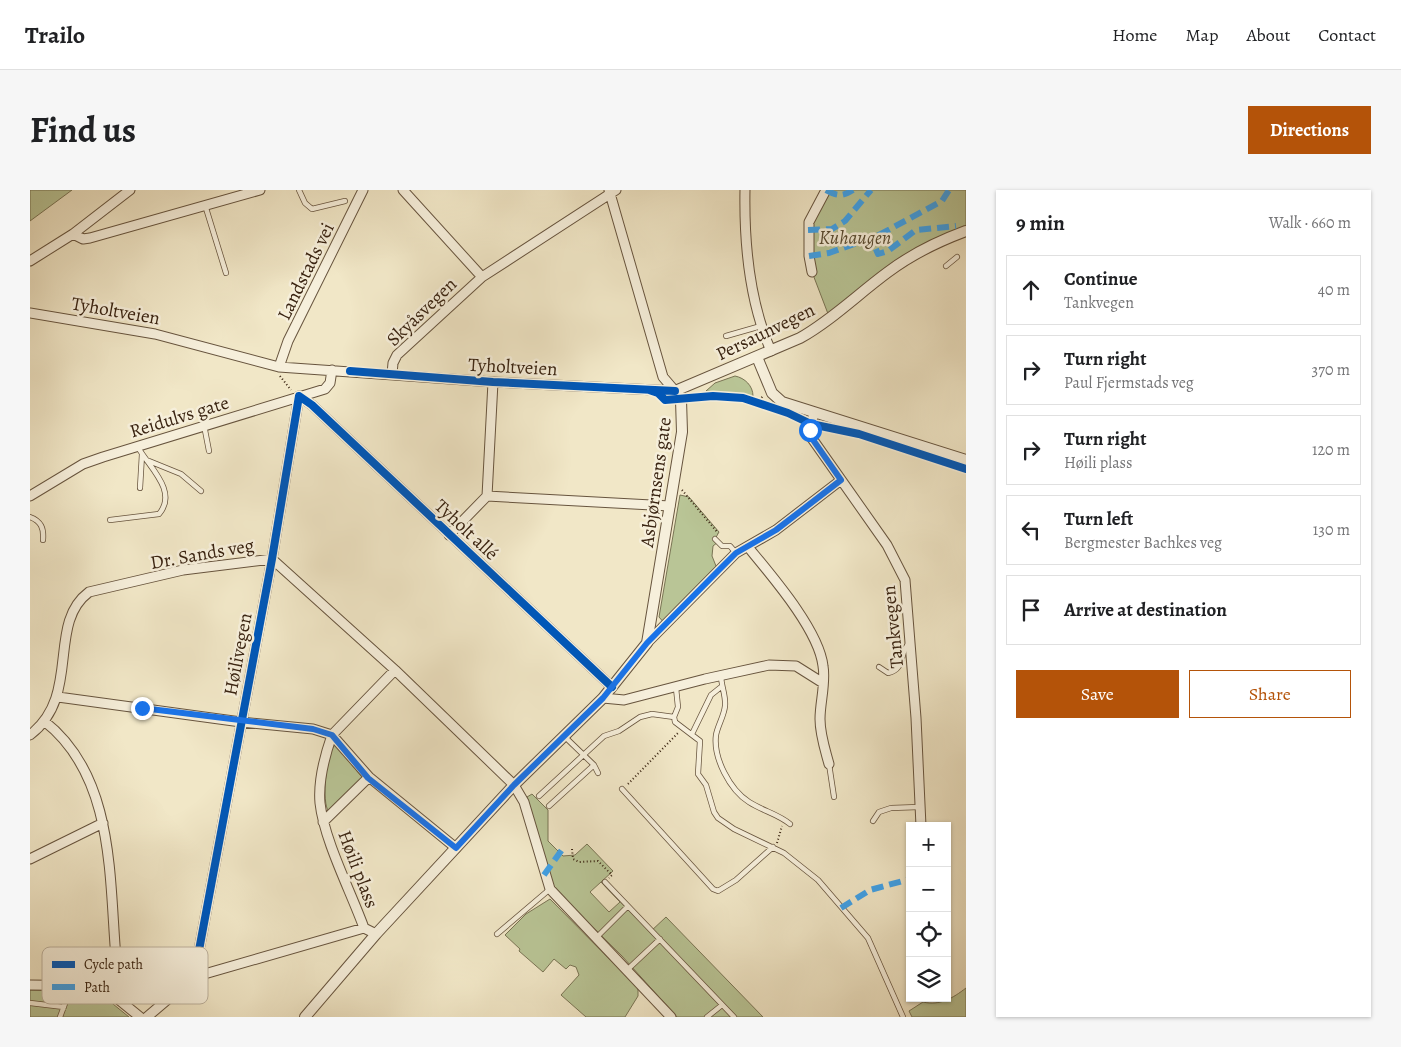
<!DOCTYPE html>
<meta charset="utf-8">
<style>
:root{--surface:#fff;--page:#f6f6f6;--text:#202124;--muted:#757577;--line:#e0e0e0;--accent:#b45309}
body{margin:0;font-family:Alegreya,serif;background:var(--page);color:var(--text)}
.controls{position:absolute;right:15px;bottom:15px;display:grid;overflow:hidden;border-radius:0px;box-shadow:0 1px 4px #0004}
.controls button{width:45px;height:45px;display:grid;place-items:center;padding:0;border:0;border-bottom:1px solid var(--line);background:var(--surface);color:var(--text);font:25px sans-serif}
.stop{position:absolute;width:15px;height:15px;margin:-11px;border:4px solid #1a73e8;border-radius:50%;background:#fff}
.stop.end{background:#1a73e8;border-color:#fff;box-shadow:0 1px 5px #0008}
.list{margin:0;padding:0;list-style:none}
h2{display:flex;justify-content:space-between;align-items:center;height:65px;margin:0;padding:0 20px;font-size:21px}
h2 small{font-size:16px;font-weight:400;color:var(--muted)}
.list li{display:grid;grid-template-columns:32px 1fr auto;gap:15px;align-items:center;box-sizing:border-box;height:70px;margin:0 10px 10px;padding:0 10px;border:1px solid var(--line);border-radius:0px}
.list b{display:block;font-size:19px;white-space:nowrap}
.list p{margin:0;font-size:16px;white-space:nowrap;color:var(--muted)}
.list em{font-size:16px;font-style:normal;color:var(--muted)}
.actions{display:flex;gap:10px;padding:15px 20px}
.actions a{flex:1;padding:11px 0;border:1px solid var(--accent);border-radius:0px;text-align:center;font-size:18px;color:var(--accent)}
.actions .main{background:var(--accent);color:#fff}
.icon{flex:none;width:28px;height:28px;fill:none;stroke:currentColor;stroke-width:2;stroke-linecap:round;stroke-linejoin:round}
.map{position:relative;flex:none;width:936px;height:827px;overflow:hidden;border-radius:0px}
header{display:flex;align-items:center;gap:30px;box-sizing:border-box;height:70px;padding:0 25px;background:var(--surface);border-bottom:1px solid var(--line)}
header strong{font-size:24px}
nav{display:flex;gap:28px;margin-inline-start:auto;font-size:18px}
.intro{display:flex;align-items:center;justify-content:space-between;box-sizing:border-box;height:120px;padding:0 30px}
h1{margin:0;font-size:35px}
.button{padding:12px 22px;border-radius:0px;background:var(--accent);color:#fff;font-size:18px;font-weight:700}
main{display:flex;gap:30px;padding:0 30px}
aside{flex:1;background:var(--surface);border-radius:0px;box-shadow:0 1px 4px #0004}
.map>svg:first-child{display:block}
.green{fill:#b9c596;stroke:#797454;fill-rule:evenodd}
.lines{fill:none;stroke-linecap:round;stroke-linejoin:round}
.service-casing{stroke:#67543e;stroke-width:6}
.minor-casing{stroke:#67543e;stroke-width:11}
.tertiary-casing{stroke:#67543e;stroke-width:12}
.path{stroke:#392311;stroke-width:2;stroke-dasharray:1 2.5;stroke-linecap:butt}
.service{stroke:#f6efdb;stroke-width:4.5}
.minor{stroke:#f6efdb;stroke-width:9}
.tertiary{stroke:#f6efdb;stroke-width:10}
.quiet{stroke:#3fa2ea;stroke-width:6;stroke-dasharray:12 6;stroke-linecap:butt}
.cycleway-casing{stroke:#f6efdb;stroke-width:11}
.cycleway{stroke:#0057b8;stroke-width:8}
.route{stroke:#1a73e8;stroke-width:6}
.labels{text-anchor:middle;stroke-width:5;stroke-linejoin:round;paint-order:stroke}
.park-label{font-size:19px;font-style:italic;fill:#594c32;stroke:#f6efdb}
.street-label{font-size:19px;fill:#392311;stroke:#f6efdb}
.key{fill:#f6efdb;stroke:#bdb29e;stroke-width:1}
.key-label{font-size:14px;fill:#392311}
</style>
<header>
<strong>Trailo</strong>
<nav><a>Home</a><a>Map</a><a>About</a><a>Contact</a></nav>
</header>
<div class="intro"><h1>Find us</h1><a class="button">Directions</a></div>
<main>
<div class="map">
<svg width="936" height="827" viewBox="0 0 936 827">
<rect width="100%" height="100%" fill="#f1e7c7"/>
<filter id="stains"><feTurbulence type="fractalNoise" baseFrequency=".004" numOctaves="4"/><feColorMatrix values="0 0 0 0 .2 0 0 0 0 .09 0 0 0 0 .02 0 0 0 .5 -.17"/></filter>
<radialGradient id="worn" r=".72"><stop offset=".6" stop-color="#630" stop-opacity="0"/><stop offset="1" stop-color="#630" stop-opacity=".3"/></radialGradient>
<path class="green" d="M0,0H42L0,31Z
M796,0H936V42L852,87L800,129L782,82V26Z
M705,186C715,188 723,196 723,206L676,201L685,193Z
M650,305L659,307L689,342L685,349L688,352L683,356L682,366L688,381L635,434L629,427Z
M305,555L332,587V590L299,622C291,613 296,563 305,555Z
M502,604L518,620V651L533,666L545,665L557,654L583,681L571,692L620,742L636,727L733,827H647L592,766L524,699L497,607ZM571,692L590,712L579,722L560,702Z
M520,709L608,798V806L595,827H556L531,805L549,785L546,777L540,775L536,779L524,769L513,782L489,761L490,759L475,745L496,724Z
M936,798V827H882L879,821L893,812C910,816 923,808 936,798Z
M0,800L67,801L99,827H0Z"/>
<g class="lines">
<g class="service-casing">
<path id="service" d="M269,0L275,13L282,19L315,11
M175,15L196,83
M916,76L927,67
M696,146L731,136
M174,235L179,261
M119,271L151,284L171,301
M110,298L112,264
M0,327C11,331 14,338 13,350
M80,330L129,324C149,301 117,275 108,257
M685,349L692,356H700L706,363
M849,477L858,483C876,479 869,463 879,453
M691,485C691,496 696,505 695,516C694,526 688,535 686,545C683,568 700,600 719,612C733,621 748,624 760,634
M644,527L645,532L670,551L668,584L676,595L684,622L688,628L704,639L754,663L788,690L838,748L873,827
M662,544L681,505L691,497
M534,546L564,575L568,583
M799,574L804,607
M592,599L683,699L688,701L706,690L743,657
M509,606L574,546L589,541L610,527L622,524L644,527L648,517L646,498
M519,616L564,575
M843,631L849,622L861,618L889,617
M575,692L704,827
M467,744L520,699
M566,748L598,716
M597,780L630,749
M0,813L34,817
M30,827L42,795
M677,827L692,815"/>
</g>
<g class="minor-casing">
<path id="minor" d="M373,0L452,87
M579,0L633,187L645,201
M715,0C714,54 719,111 741,161
M43,44L53,49L60,48L230,0
M0,71L43,44L100,0
M782,82L779,66V32L796,0
M0,123L125,144L249,177L463,192L645,201
M249,177L258,151L333,0
M362,184L363,173L367,165L452,87L586,0
M784,223L779,243L781,247L857,355L875,390L886,528L891,636
M0,306L53,274L73,267L295,199L300,193L302,180
M457,306L463,192
M419,345L457,306L640,316
M718,357C741,385 789,440 793,476C796,493 790,512 790,529C790,545 795,559 799,574
M617,453L706,363L746,340L811,290
M28,507L211,532L283,539L302,545L365,480
M573,508L594,510L675,489L739,475L766,476L793,493
M14,531C85,586 79,688 86,768L84,792L78,801
M0,545C52,505 16,434 59,402L153,380L242,369L365,480L484,595L494,612L520,699L641,827
M302,545C295,565 288,591 290,613C294,650 321,702 334,738
M302,545L339,587L426,658
M293,632L339,587
M0,669L73,633
M164,787L242,369L269,206L282,215L582,497
M0,795L72,796L110,827
M117,827L164,787L334,738L346,744"/>
</g>
<g class="tertiary-casing">
<path id="tertiary" d="M727,167L742,203L752,212L936,270
M275,827L346,744L484,595L573,508L617,453L652,242L651,210L645,201L770,148C802,130 828,104 858,82C882,64 909,51 936,41"/>
</g>
<path class="path" d="M250,186L261,200
M727,213L733,206
M652,300L688,343
M598,594L649,542
M747,653L752,636
M542,659L543,669L549,672L568,671L582,685L579,688
M92,792L145,790"/>
<use href="#service" class="service"/>
<use href="#minor" class="minor"/>
<use href="#tertiary" class="tertiary"/>
<path class="quiet" d="M796,0C807,6 812,7 823,0
M778,40L802,39L815,31L841,0
M849,45L912,11L919,0
M779,66L799,63L849,45L851,48L845,57L848,64L858,61L886,40L926,36
M514,685L534,657
M811,718L840,700L880,689"/>
<g class="cycleway-casing">
<path id="cycleway" d="M320,181L463,192L645,201
M619,200L628,203L635,210L683,206L713,208L758,223L781,234L829,244L936,279
M164,787L242,369L269,206L282,215L582,497"/>
</g>
<use href="#cycleway" class="cycleway"/>
</g>
<g class="lines">
<path class="route" d="M112,518L283,539L302,545L338,588L426,658L484,595L573,508L617,453L688,381L706,363L746,340L811,290L781,247L780,240"/>
</g>
<g class="labels">
<g class="park-label">
<text x="825" y="54">Kuhaugen</text>
</g>
<g class="street-label">
<text transform="translate(275 81) rotate(-64)" y="7">Landstads vei</text>
<text transform="translate(86 120) rotate(10)" y="7">Tyholtveien</text>
<text transform="translate(391 121) rotate(-44)" y="7">Skyåsvegen</text>
<text transform="translate(735 141) rotate(-26)" y="7">Persaunvegen</text>
<text transform="translate(483 176) rotate(3)" y="7">Tyholtveien</text>
<text transform="translate(149 226) rotate(-17)" y="7">Reidulvs gate</text>
<text transform="translate(625 292) rotate(-82)" y="7">Asbjørnsens gate</text>
<text transform="translate(437 339) rotate(43)" y="7">Tyholt allé</text>
<text transform="translate(172 363) rotate(-10)" y="7">Dr. Sands veg</text>
<text transform="translate(862 437) rotate(-96)" y="7">Tankvegen</text>
<text transform="translate(207 464) rotate(-79)" y="7">Høilivegen</text>
<text transform="translate(329 679) rotate(69)" y="7">Høili plass</text>
</g>
</g>
<rect x="12" y="757" width="166" height="57" rx="8" class="key"/>
<rect x="22" y="771" width="23" height="7" fill="#0057b8"/>
<rect x="22" y="794" width="23" height="6" fill="#3fa2ea"/>
<g class="key-label">
<text x="54" y="779">Cycle path</text>
<text x="54" y="802">Path</text>
</g>
<rect width="100%" height="100%" filter="url(#stains)"/>
<rect width="100%" height="100%" fill="url(#worn)"/>
</svg>
<div class="controls">
<button>+</button>
<button>−</button>
<button><svg class="icon" aria-label="locate" viewBox="0 0 24 24"><circle cx="12" cy="12" r="6"/><path d="M12 2v4M12 18v4M2 12h4M18 12h4"/></svg></button>
<button><svg class="icon" aria-label="layers" viewBox="0 0 24 24"><path d="M12 4l9 5-9 5-9-5zM3 14l9 5 9-5"/></svg></button>
</div>
<div class="stop" style="left:780px;top:240px"></div>
<div class="stop end" style="left:112px;top:518px"></div>
</div>
<aside>
<h2>9 min<small>Walk · 660 m</small></h2>
<ul class="list">
<li><svg class="icon" aria-label="ahead" viewBox="0 0 24 24"><path d="M12 20V5M6 11l6-6 6 6"/></svg><div><b>Continue</b><p>Tankvegen</p></div><em>40 m</em></li>
<li><svg class="icon" aria-label="right" viewBox="0 0 24 24"><path d="M7 20v-9h11M14 6l5 5-5 5"/></svg><div><b>Turn right</b><p>Paul Fjermstads veg</p></div><em>370 m</em></li>
<li><svg class="icon" aria-label="right" viewBox="0 0 24 24"><path d="M7 20v-9h11M14 6l5 5-5 5"/></svg><div><b>Turn right</b><p>Høili plass</p></div><em>120 m</em></li>
<li><svg class="icon" aria-label="left" viewBox="0 0 24 24"><path d="M17 20v-9H6M10 6l-5 5 5 5"/></svg><div><b>Turn left</b><p>Bergmester Bachkes veg</p></div><em>130 m</em></li>
<li><svg class="icon" aria-label="arrive" viewBox="0 0 24 24"><path d="M6 21V4h12l-3 4 3 4H6"/></svg><div><b>Arrive at destination</b></div></li>
</ul>
<div class="actions"><a class="main">Save</a><a>Share</a></div>
</aside>
</main>
